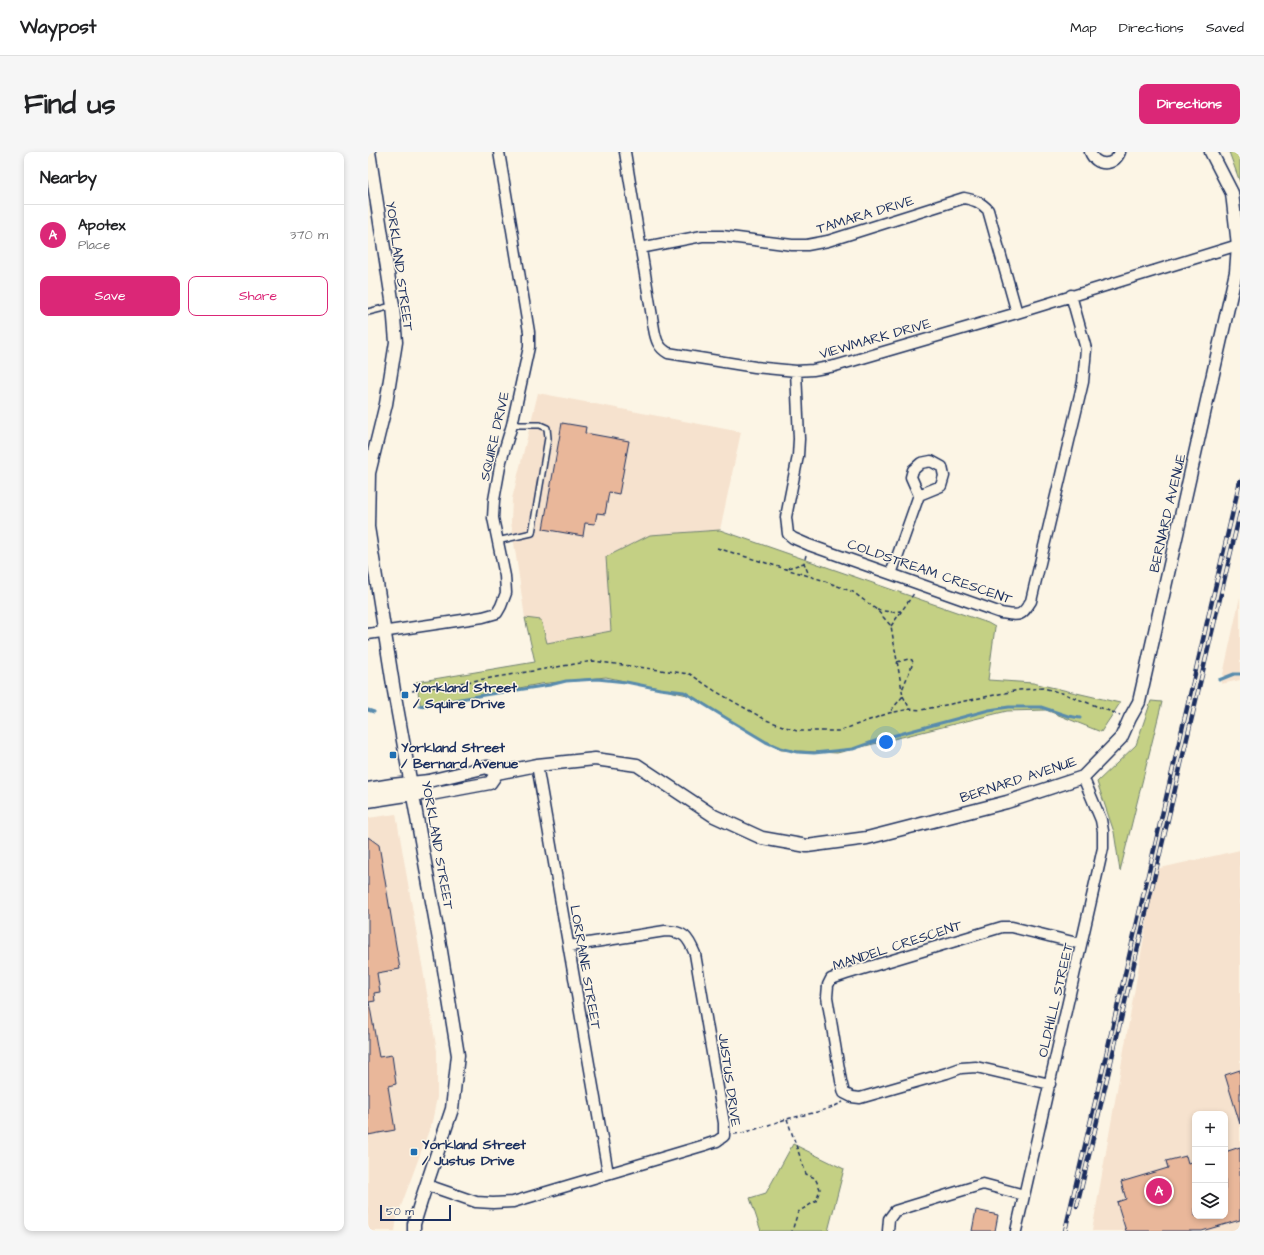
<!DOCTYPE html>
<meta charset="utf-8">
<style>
:root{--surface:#fff;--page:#f6f6f6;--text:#202124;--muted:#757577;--line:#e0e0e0;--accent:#db2777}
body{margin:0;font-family:"Architects Daughter",sans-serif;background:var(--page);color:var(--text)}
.controls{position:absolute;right:12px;bottom:12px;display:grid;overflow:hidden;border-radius:8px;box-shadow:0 2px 6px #0003}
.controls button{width:36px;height:36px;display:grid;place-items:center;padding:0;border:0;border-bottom:1px solid var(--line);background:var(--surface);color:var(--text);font:20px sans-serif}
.scale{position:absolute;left:12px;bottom:10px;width:71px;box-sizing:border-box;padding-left:4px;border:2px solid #1b2f5e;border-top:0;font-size:11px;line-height:14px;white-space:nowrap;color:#1b2f5e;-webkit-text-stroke:3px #fcf5e5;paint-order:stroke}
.you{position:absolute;left:518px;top:590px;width:14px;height:14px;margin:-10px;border:3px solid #fff;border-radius:50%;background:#1a73e8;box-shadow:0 0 0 6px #1a73e833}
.badge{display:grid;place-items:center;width:26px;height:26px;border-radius:50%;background:var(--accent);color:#fff;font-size:13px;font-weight:700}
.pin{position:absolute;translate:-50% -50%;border:2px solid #fff;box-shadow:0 1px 4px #0006}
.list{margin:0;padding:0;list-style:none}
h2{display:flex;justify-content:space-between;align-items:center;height:52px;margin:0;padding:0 16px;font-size:17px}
h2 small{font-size:13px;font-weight:400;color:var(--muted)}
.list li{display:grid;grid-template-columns:26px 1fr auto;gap:12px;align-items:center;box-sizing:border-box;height:60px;padding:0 16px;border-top:1px solid var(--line)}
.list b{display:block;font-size:15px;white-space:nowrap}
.list p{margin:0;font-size:13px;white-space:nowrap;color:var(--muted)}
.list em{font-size:13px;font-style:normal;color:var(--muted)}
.actions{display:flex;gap:8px;padding:12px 16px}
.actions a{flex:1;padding:9px 0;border:1px solid var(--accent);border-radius:8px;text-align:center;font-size:14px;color:var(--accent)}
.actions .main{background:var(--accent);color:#fff}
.icon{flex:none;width:22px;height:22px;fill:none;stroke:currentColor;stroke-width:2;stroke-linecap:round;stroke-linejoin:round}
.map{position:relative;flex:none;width:872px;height:1079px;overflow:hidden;border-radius:8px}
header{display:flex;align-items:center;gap:24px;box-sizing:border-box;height:56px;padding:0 20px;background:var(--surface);border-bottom:1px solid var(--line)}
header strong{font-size:19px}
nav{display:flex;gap:22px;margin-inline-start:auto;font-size:14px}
.intro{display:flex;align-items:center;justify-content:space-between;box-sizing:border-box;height:96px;padding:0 24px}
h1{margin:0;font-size:28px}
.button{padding:10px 18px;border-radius:8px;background:var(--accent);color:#fff;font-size:14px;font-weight:700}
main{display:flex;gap:24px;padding:0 24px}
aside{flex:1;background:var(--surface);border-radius:8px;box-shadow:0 2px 6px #0003}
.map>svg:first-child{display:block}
.built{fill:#f6e2ce;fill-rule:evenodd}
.green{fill:#c4d084;stroke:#708071}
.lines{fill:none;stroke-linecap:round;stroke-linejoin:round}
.stream{stroke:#588bad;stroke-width:3}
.building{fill:#e9b79a;stroke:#1b2f5e}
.service-casing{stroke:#1b2f5e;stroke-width:8}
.minor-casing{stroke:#1b2f5e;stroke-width:13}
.tertiary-casing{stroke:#1b2f5e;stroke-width:15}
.path{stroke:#1b2f5e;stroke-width:1.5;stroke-dasharray:4 3;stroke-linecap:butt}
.service{stroke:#fcf5e5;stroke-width:5}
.minor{stroke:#fcf5e5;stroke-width:10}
.tertiary{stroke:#fcf5e5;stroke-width:12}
.rail-casing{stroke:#1b2f5e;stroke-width:4.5}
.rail{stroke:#fcf5e5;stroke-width:3;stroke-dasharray:9;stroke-linecap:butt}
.poi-dot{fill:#1f6fb2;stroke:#fcf5e5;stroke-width:1.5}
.labels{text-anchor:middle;stroke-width:3;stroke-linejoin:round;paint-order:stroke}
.street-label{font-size:14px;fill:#1b2f5e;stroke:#fcf5e5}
.poi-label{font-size:14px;font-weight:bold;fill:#1b2f5e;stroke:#fcf5e5;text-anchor:start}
</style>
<header>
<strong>Waypost</strong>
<nav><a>Map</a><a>Directions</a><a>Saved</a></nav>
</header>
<div class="intro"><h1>Find us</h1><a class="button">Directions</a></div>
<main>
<aside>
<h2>Nearby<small></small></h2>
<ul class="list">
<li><span class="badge">A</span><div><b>Apotex</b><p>Place</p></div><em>370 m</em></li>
</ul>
<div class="actions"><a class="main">Save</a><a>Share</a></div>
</aside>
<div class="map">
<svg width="872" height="1079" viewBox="0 0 872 1079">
<rect width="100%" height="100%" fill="#fcf5e5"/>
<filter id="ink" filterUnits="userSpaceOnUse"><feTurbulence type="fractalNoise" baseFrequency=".025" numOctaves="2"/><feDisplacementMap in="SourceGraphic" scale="8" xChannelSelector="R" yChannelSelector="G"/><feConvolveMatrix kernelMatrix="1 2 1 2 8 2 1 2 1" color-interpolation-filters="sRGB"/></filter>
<g filter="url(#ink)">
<path class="built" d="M170,241L373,280L352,378L282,383L238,405L243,479L179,491L173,468L157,466L143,370L144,347Z
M872,445V528L853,532Z
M28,662L69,899V945L64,970L29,1065L27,1079H0V666Z
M872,698V1079H724L788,717ZM827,962H857V1064H827Z"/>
<path class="green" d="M861,0H872V30Z
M352,378L620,471L627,475L620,528L665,531L752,551L733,580L678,558L639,559L469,601L413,598L373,575L324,544L238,525L172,532L53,555L48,530L167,510L157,466L173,468L179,491L243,479L238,405L282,383Z
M783,549L794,550L752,719L746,680L729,630L768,593Z
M425,992L476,1017L460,1079H393L382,1046L398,1041Z"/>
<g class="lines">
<path class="stream" d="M851,528L866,522H872
M51,554L116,543L182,533L198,529L229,527L258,530L292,537L316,540L363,569L398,590L412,596L429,600L446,601L485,597L513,587L621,558L641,555H673L700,564L712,566
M0,558L6,560"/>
</g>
<path class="building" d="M194,271L218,275L217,281L261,289L251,342L241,340L237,362L229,361L227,372L217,371L215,384L175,377Z
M0,685L11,693L32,817L9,821L12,840L6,841L7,849L1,850L11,905L24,903L28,932L20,934L27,978L0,983Z
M872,918V972L857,923Z
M872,995V1068L834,1079H758L749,1050L758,1047L753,1030L800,1016L798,1009L818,1004L820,1011L827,1009V1064H857V1000Z
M608,1058L630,1063L627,1079H604Z"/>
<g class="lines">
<g class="service-casing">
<path id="service" d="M0,160L24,154
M129,389L164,381L180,286L179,276L172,273H144"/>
</g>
<g class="minor-casing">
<path id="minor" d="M257,0L286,177C288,188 290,195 300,201L387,215L428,219L445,218L467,214L649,161L870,93
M722,0C728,15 746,15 752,0
M272,96L334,84H354L424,93H439L460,89L596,46C606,48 613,50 620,58L649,161
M428,219L431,287L430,304L418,365L420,382L425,386L441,393L633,461C652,464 653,465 663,449L715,230L718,197L703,143
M523,422L551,343L543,325L545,318L553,311L563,309L574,315L576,324L573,334L551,343
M0,482L115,465L129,461L133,454L138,441L137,424L125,366L126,348L133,309L144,273L161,195V180L131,0
M169,613L240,1021
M682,932L608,915L593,916L579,921L492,946L484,945L476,941L473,929L459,845L460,833L463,827L478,822L634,775H644L713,792
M59,1033L108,1050L125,1051L145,1050L337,993L349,989L356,984V971L327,802C320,785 316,779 297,779L201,794
M520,1079L521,1067L527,1059L615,1032L656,1043
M648,1079L735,696V679L733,668L715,625"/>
</g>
<g class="tertiary-casing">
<path id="tertiary" d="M1,0L25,154L28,190L18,252L1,321L0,375L26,539L73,799L90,903L84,957L54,1046L46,1072V1079
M0,637L24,633L61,629L119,615L129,621L169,613L227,607L269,613L346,664L394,686L439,694L499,686L639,650L715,625L753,586L762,566L771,550L868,120L870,93L864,41L843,0
M0,649L45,642H63L122,631L129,621"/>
</g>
<path class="path" d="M349,396L454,428L485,440L509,458L523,474L535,544L521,561
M438,403L436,411L441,423
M420,416L436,411
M509,458L523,460L533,459
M523,474L547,440
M529,510L541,507L544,508L545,511L534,538
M44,539L225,509L322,522L347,539L398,568L429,579H471L521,561L542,557L553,558L651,538L675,536L694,541L752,563
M535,544L542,557
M419,967L438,1022L447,1026L452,1037L448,1049L430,1060L424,1079
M366,982C384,980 401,972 419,967C438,962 457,960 475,950"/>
<use href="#service" class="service"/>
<use href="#minor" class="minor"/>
<use href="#tertiary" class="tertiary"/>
<g class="rail-casing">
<path id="rail" d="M709,1054L872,361
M697,1079L872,329"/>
</g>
<use href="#rail" class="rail"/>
</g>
</g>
<g class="poi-dot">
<rect x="33" y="539" width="8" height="8" rx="2"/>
<rect x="21" y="599" width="8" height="8" rx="2"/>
<rect x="42" y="996" width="8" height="8" rx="2"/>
</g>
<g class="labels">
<g class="street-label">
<text transform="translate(497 62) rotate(-17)" y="5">TAMARA DRIVE</text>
<text transform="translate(32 114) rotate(82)" y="5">YORKLAND STREET</text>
<text transform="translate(507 186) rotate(-16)" y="5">VIEWMARK DRIVE</text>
<text transform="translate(126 284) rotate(-77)" y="5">SQUIRE DRIVE</text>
<text transform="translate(799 361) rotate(-77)" y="5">BERNARD AVENUE</text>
<text transform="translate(562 419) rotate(19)" y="5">COLDSTREAM CRESCENT</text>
<text transform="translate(650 627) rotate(-18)" y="5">BERNARD AVENUE</text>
<text transform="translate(70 693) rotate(80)" y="5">YORKLAND STREET</text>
<text transform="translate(529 793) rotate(-18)" y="5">MANDEL CRESCENT</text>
<text transform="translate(218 815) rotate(80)" y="5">LORRAINE STREET</text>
<text transform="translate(687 848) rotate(-77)" y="5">OLDHILL STREET</text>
<text transform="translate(362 928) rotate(82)" y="5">JUSTUS DRIVE</text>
</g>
<g class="poi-label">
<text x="45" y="540">Yorkland Street<tspan x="45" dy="16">/ Squire Drive</tspan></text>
<text x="33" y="600">Yorkland Street<tspan x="33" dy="16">/ Bernard Avenue</tspan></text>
<text x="54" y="997">Yorkland Street<tspan x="54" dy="16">/ Justus Drive</tspan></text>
</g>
</g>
</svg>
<div class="controls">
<button>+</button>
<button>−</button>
<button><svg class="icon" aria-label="layers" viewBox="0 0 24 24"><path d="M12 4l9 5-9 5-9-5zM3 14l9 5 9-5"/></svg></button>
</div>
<div class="scale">50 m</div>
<div class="you"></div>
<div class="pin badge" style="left:791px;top:1039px">A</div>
</div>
</main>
